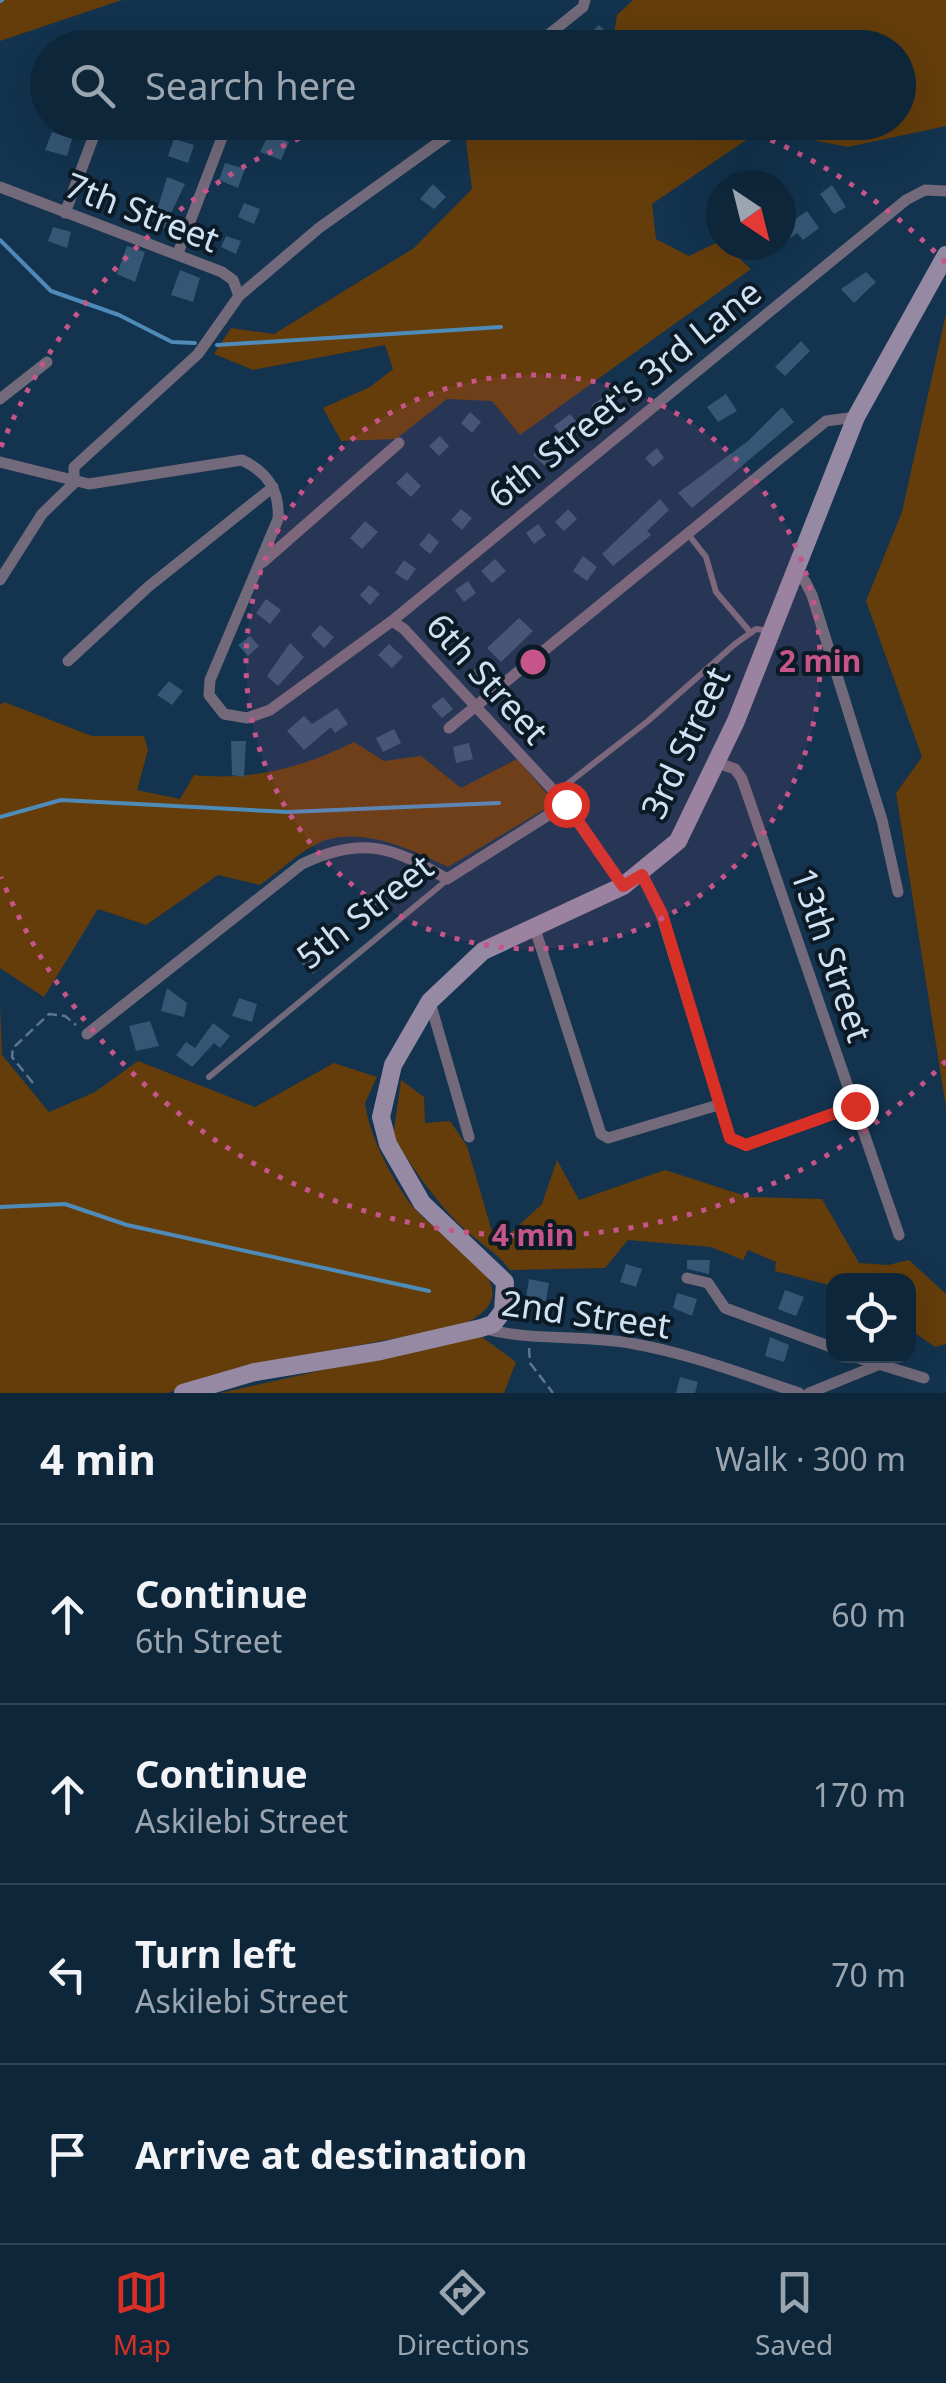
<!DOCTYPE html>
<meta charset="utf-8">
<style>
:root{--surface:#0e263a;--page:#172e42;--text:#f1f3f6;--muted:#9ba5af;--line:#2e4354;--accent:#d93025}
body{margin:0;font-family:"Noto Sans",sans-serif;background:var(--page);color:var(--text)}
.controls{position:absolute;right:30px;bottom:30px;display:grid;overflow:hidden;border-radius:20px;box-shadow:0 10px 40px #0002}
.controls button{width:90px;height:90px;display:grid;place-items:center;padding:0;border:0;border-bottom:2px solid var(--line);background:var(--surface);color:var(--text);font:50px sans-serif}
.compass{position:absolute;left:706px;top:170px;width:90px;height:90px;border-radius:50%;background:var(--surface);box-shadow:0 10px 40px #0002;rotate:145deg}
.stop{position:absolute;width:30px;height:30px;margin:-22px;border:8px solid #d93025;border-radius:50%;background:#fff}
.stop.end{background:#d93025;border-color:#fff;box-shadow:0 2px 10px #0008}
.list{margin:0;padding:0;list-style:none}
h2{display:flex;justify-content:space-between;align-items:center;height:130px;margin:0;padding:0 40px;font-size:42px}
h2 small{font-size:32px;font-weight:400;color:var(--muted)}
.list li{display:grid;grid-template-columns:65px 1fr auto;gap:30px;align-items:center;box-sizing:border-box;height:180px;padding:0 40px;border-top:2px solid var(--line)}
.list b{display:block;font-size:38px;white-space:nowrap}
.list p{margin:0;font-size:32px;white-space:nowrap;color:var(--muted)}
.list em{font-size:32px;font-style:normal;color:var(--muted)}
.icon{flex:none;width:55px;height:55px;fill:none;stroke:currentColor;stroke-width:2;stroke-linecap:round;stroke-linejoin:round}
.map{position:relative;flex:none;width:946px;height:1393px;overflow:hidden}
.search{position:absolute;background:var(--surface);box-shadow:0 10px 40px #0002;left:30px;right:30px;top:30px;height:110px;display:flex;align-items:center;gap:25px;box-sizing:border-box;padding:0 35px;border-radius:55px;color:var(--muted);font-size:38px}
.sheet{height:850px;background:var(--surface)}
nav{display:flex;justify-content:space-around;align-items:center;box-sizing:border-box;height:140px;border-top:2px solid var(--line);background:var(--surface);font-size:28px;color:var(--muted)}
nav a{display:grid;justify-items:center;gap:5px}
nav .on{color:var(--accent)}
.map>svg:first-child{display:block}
.green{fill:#643d0b}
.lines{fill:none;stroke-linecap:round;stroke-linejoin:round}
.stream{stroke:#4f8bb9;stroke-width:4}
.building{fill:#365774}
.path{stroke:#5b768d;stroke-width:2.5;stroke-dasharray:10 5;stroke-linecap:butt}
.lane{stroke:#726a7a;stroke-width:6}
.street{stroke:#726a7a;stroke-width:11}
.secondary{stroke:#9689a4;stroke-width:18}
.route{stroke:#d93025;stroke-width:12}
.ring{fill:none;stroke:#c65589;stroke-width:5;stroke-dasharray:5 10}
.labels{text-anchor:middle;stroke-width:8;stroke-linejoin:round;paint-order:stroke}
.street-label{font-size:35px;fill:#cfe2f3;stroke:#0c1a26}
.centre{fill:#c65589;stroke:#0c1a26;stroke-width:5}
.ring-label{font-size:30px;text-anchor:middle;font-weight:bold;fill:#c65589;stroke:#0c1a26;stroke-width:8;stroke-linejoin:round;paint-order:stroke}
</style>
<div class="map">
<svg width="946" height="1393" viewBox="0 0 946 1393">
<rect width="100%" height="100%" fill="#13334e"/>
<path class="green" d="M0,0H122L0,41Z
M633,0H946V126L848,147L761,130L652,204L656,239L689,256L720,241L751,269L520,435L492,401L447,399L396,439L341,441L323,408L370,387L393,369L385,345L253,370L214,354L231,328L274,334L414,248L472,189L466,141L483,123L898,122V48L612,47L617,15Z
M946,314V1107L896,793L922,757L866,601L902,512Z
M4,702L92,736H144L148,750L137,790L180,799L194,775C252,781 302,768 354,742L384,761L421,756L461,788L517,759L555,803L448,867C412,850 367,828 326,840C304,847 279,872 260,885L218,875L146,925L98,909L44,997L0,968V705Z
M0,1005L2,1055L49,1112L95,1092L138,1061L255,1107L334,1063L377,1077L365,1103C369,1135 390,1175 409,1202C436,1240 549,1289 457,1327L239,1367L168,1393H0Z
M401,1080L424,1097L425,1123L450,1121L467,1146L493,1235L504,1239L542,1204L557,1160L579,1200L665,1170L749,1197L822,1199L859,1263L888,1265L909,1260L946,1294V1344L935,1347L909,1329L908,1280H834L833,1286L775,1271L776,1262L748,1250L743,1260L711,1247L628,1240L605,1268L510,1270C496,1251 479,1243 462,1227C434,1200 414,1169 393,1137Z
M479,1335L516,1362L504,1393H220Z"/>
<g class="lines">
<path class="stream" d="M0,1L2,0
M0,240L51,291L119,315L172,342L195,343
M217,345L501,327
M0,817L61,800L288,812L499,803
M0,1207L65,1204L127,1225L429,1291"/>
</g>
<path class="building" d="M599,25L615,42L609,48H576Z
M52,132L72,139L67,156L45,150Z
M269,134L289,142L281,160L260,152Z
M174,139L194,145L188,163L168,156Z
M225,163L245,169L238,188L219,180Z
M167,177L185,184L171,213L169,230L153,224Z
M433,184L446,197L434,209L420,199Z
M832,185L846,207L834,214L820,194Z
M244,203L260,209L254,224L238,217Z
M807,211L819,228L803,240L797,233L781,245V229Z
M53,227L71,232L67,248L48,241Z
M226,236L241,241L236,254L221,247Z
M127,246L145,252L135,282L117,274Z
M180,270L200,278L193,302L171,295Z
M866,272L876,282L854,303L841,289Z
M801,341L810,351L785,376L775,367Z
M726,394L737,411L718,422L707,407Z
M604,397L615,413L602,421L591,406Z
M782,407L794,422L692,508L678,493L748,441Z
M470,412L481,422L472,433L461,423Z
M570,414L581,428L566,440L554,426Z
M440,436L449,446L439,456L429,446Z
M544,443L557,456L546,467L533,455Z
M657,448L664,458L653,467L645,458Z
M517,471L526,481L516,492L505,483Z
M407,472L421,486L411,497L396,483Z
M660,499L669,510L647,531L651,535L613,566L602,554Z
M461,509L472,518L462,530L451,520Z
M568,509L577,519L564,531L555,522Z
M365,521L378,532L362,549L350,538Z
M538,524L546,535L534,544L526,533Z
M429,533L439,542L430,554L419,545Z
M583,556L597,567L587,581L573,571Z
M495,559L506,571L492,583L481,571Z
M404,560L416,569L407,581L395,573Z
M468,581L476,593L464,602L455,590Z
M369,585L380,594L370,605L360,595Z
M266,599L281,610L270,624L256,613Z
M441,613L451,622L442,633L432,625Z
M519,618L533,631L501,662L487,648Z
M320,625L334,637L324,648L311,635Z
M250,636L259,646L248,656L238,645Z
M290,643L304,657L278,686L267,676Z
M389,644L403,657L392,668L378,655Z
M480,664L489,676L476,686L468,675Z
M169,681L183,691L172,705L157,695Z
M443,697L453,709L442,718L431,706Z
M337,708L348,724L335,733L331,727L304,750L287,731L304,716L312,724Z
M394,729L401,743L383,752L376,738Z
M231,741H246L244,777L232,775Z
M469,743L473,759L456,763L453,747Z
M312,952L324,964L313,974L301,963Z
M167,988L187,1003L184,1017L161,1011Z
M239,998L257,1004L252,1022L232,1016Z
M150,1021L159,1046L136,1051L129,1026Z
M213,1023L230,1036L220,1048L214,1043L192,1067L176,1055L186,1042L195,1048Z
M687,1260H710L709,1274L687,1269Z
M626,1264L642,1269L636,1287L620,1282Z
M529,1279L549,1283L546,1301L526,1298Z
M785,1290L804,1297L796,1316L778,1309Z
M677,1293L697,1299L692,1316L673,1308Z
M770,1337L789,1345L784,1362L765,1356Z
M680,1377L698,1382L695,1393H676Z"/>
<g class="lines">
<path class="path" d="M33,1083L12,1057L13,1048L49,1014L65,1016L76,1025
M529,1348L530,1363L553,1393"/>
<path class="lane" d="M688,534L706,557L716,592L751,633
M557,792L648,721L735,644L756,629L771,631
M209,1077L447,880"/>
<path class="street" d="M532,48L583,7L585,0
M0,187L222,272L233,280L239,296L198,354L74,467V483
M65,213L99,122
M178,253L228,122
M239,296L319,228L467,122
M0,399L47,362
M0,462L89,484L242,460C267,472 280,490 278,519L210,680L209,695L224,714L247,718L270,710L392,621L906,200L925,190L946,191
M263,562L399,443
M793,574L805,581L812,595L882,820L898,892
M0,580L42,514L74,483
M392,621L404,629L566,804L623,886
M68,661L148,587L273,487
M449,728L826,421L856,417
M718,763L735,769L742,779L899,1235
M642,875L661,914L730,1138L746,1145L855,1106
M534,926L601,1134L608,1138L718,1105
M430,1002L469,1137
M87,1034L302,864C362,835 393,847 447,879L566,804
M687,1278L708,1283L725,1308L834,1348
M482,1328C532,1342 584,1334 635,1344C691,1354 745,1375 799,1393
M852,1356L924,1378
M809,1393L878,1365"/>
<path class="secondary" d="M183,1393L255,1372L381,1351L481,1328L493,1324L503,1311L505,1282L422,1203L388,1144L381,1117L393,1065L430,1001L483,951L623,886L678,841L736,721L856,417L946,255"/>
</g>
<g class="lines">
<path class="route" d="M566,804L623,886L642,875L662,914L730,1138L746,1145L855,1106"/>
</g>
<circle cx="533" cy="662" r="287" fill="#c65589" fill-opacity=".12"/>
<g class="ring">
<circle cx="533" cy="662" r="287"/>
<path d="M946 1061A574 574 0 0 1 1 877M1 447A574 574 0 0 1 337 123M729 123A574 574 0 0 1 946 263"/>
</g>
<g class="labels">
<g class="street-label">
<text transform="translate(142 213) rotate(21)" y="12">7th Street</text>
<text transform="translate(625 394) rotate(-39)" y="12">6th Street's 3rd Lane</text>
<text transform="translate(487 679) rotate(48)" y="12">6th Street</text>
<text transform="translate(686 743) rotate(-65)" y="12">3rd Street</text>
<text transform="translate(365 912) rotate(-38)" y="12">5th Street</text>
<text transform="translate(831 955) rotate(71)" y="12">13th Street</text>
<text transform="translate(586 1315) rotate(8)" y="12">2nd Street</text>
</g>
</g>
<circle cx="533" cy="662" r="15" class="centre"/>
<g class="ring-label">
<text x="820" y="672">2 min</text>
<text x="533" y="1246">4 min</text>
</g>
</svg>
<div class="controls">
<button><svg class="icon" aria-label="locate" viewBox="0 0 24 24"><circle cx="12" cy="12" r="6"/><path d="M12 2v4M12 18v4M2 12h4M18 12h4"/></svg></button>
</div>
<svg class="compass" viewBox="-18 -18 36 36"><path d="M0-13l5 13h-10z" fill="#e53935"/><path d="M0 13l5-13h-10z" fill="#9ba5af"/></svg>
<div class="stop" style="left:566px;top:804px"></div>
<div class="stop end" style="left:855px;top:1106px"></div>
<div class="search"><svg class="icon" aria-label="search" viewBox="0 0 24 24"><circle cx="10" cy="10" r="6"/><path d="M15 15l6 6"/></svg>Search here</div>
</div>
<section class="sheet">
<h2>4 min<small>Walk · 300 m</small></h2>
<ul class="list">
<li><svg class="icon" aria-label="ahead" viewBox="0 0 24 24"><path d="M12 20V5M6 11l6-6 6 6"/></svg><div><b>Continue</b><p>6th Street</p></div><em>60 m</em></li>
<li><svg class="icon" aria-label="ahead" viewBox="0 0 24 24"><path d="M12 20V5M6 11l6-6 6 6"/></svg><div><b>Continue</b><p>Askilebi Street</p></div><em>170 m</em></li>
<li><svg class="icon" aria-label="left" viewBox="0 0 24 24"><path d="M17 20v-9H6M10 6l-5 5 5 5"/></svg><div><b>Turn left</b><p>Askilebi Street</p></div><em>70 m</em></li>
<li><svg class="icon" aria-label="arrive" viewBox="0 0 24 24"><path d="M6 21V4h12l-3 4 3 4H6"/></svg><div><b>Arrive at destination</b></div></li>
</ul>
</section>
<nav>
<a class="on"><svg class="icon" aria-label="map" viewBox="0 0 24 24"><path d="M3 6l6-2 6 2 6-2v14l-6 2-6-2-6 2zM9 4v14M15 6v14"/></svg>Map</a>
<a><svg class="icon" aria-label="directions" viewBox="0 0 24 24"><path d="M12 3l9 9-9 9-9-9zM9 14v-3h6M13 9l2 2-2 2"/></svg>Directions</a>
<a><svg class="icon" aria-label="saved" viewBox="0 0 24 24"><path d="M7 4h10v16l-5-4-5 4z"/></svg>Saved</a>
</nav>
